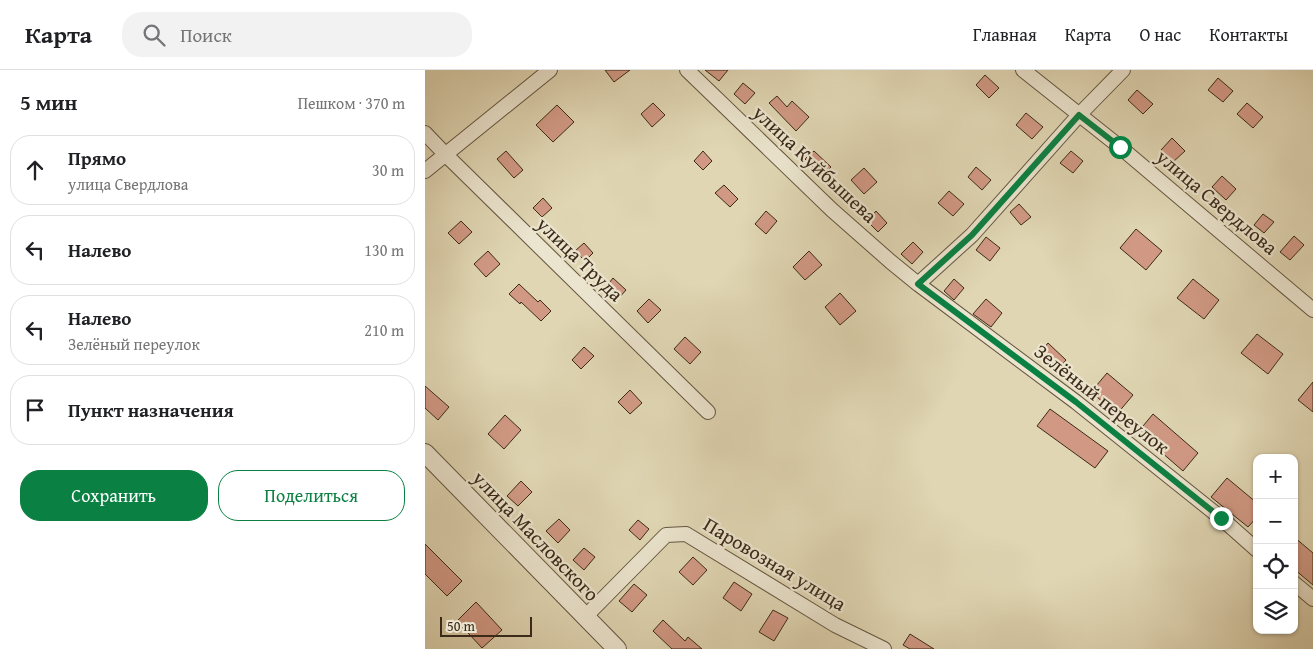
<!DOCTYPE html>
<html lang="ru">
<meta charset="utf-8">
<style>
:root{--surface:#fff;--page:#f2f2f2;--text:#202124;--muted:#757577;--line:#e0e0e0;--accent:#0b8043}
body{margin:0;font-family:"Gentium Book Plus",serif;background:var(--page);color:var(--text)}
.controls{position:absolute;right:15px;bottom:15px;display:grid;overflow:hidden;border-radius:10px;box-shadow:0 1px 4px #0004}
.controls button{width:45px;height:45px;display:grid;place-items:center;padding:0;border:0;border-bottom:1px solid var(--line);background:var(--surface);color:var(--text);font:25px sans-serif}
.scale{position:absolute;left:15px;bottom:12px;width:92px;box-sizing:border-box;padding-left:5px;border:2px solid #3b2a18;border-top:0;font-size:14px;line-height:18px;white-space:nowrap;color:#3b2a18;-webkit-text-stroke:4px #ebe4ce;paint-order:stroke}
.stop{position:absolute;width:15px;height:15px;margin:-11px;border:4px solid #0b8043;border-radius:50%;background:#fff}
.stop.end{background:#0b8043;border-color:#fff;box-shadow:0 1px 5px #0008}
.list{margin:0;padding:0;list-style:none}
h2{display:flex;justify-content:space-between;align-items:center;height:65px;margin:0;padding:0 20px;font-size:21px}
h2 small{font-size:16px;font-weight:400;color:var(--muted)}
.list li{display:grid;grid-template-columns:32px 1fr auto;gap:15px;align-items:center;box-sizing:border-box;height:70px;margin:0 10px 10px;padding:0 10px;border:1px solid var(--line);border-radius:20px}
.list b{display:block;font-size:19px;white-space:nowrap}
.list p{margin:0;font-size:16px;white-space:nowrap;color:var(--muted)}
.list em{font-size:16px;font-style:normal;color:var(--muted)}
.actions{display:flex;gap:10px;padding:15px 20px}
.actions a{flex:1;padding:11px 0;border:1px solid var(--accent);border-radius:20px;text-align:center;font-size:18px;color:var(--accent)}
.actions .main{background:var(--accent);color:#fff}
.icon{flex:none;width:28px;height:28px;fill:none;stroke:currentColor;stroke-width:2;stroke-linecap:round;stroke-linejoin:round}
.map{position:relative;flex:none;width:888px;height:579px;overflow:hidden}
header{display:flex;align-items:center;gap:30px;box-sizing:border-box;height:70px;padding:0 25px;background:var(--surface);border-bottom:1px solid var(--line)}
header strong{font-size:24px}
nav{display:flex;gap:28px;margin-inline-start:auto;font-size:18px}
.search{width:350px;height:45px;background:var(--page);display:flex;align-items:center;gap:12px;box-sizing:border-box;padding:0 18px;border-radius:20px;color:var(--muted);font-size:19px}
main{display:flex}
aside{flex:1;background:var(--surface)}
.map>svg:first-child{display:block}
.building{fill:#d19984;stroke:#3b2a18}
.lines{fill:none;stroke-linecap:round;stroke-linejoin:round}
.minor-casing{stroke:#64553f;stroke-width:16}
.tertiary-casing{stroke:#64553f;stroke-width:20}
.minor{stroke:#ebe4ce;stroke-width:14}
.tertiary{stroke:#ebe4ce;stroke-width:18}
.route{stroke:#0b8043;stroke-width:6}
.labels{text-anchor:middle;stroke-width:4.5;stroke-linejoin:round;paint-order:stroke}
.street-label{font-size:20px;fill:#3b2a18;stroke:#ebe4ce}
</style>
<header>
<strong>Карта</strong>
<div class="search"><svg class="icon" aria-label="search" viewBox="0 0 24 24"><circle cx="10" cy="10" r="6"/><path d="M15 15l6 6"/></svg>Поиск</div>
<nav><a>Главная</a><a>Карта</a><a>О нас</a><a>Контакты</a></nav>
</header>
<main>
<aside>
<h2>5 мин<small>Пешком · 370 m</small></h2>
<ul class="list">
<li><svg class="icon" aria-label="ahead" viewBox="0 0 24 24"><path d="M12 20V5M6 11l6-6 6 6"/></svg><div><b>Прямо</b><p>улица Свердлова</p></div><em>30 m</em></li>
<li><svg class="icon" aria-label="left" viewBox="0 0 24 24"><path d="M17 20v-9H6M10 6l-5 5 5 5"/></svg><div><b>Налево</b></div><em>130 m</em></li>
<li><svg class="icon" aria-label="left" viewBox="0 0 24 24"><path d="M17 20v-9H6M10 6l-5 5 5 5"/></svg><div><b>Налево</b><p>Зелёный переулок</p></div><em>210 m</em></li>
<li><svg class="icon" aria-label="arrive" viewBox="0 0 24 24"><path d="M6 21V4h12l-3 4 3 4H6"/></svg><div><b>Пункт назначения</b></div></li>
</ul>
<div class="actions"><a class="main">Сохранить</a><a>Поделиться</a></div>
</aside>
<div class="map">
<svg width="888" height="579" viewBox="0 0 888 579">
<rect width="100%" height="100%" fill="#e0d6b3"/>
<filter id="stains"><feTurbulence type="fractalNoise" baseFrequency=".004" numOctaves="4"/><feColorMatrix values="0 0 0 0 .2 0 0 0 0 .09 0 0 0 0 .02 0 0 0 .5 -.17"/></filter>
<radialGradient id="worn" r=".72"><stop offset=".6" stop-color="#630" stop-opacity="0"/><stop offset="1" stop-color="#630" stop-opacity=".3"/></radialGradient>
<path class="building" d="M180,0H205L189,12Z
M280,0H303L294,11Z
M560,5L574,18L564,28L551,15Z
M793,8L808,21L798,32L783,20Z
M318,13L330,23L320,34L309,24Z
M712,20L728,34L718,44L703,30Z
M352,26L362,37L367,31L384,47L371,61L344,33Z
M228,33L240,45L227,57L216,44Z
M822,33L838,47L828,58L812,44Z
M132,35L149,52L128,72L111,55Z
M601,43L618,57L607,69L591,55Z
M747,68L760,81L748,92L736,80Z
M81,81L98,100L89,108L72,89Z
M278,81L287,91L278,100L269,91Z
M389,81L406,97L397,106L380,89Z
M646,81L658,91L648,103L635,93Z
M551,97L566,110L557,120L543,107Z
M439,98L452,112L439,124L426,110Z
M797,106L811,119L801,130L787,117Z
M299,115L313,129L305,137L290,123Z
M524,121L539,134L528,146L513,133Z
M118,128L127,138L117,147L108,138Z
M594,134L606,147L596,155L585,142Z
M341,141L352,151L341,164L330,154Z
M451,141L462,153L453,162L442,151Z
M838,144L849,152L839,163L829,155Z
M36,151L47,162L34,174L23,163Z
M711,159L737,181L721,200L695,178Z
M869,166L879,175L865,190L855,182Z
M561,167L575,178L565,191L551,180Z
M488,172L498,182L487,194L476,184Z
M159,173L168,183L160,191L150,181Z
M63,181L75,194L61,207L49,194Z
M384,181L397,195L380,210L368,197Z
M188,208L201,220L193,229L180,218Z
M529,209L539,218L529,230L519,221Z
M768,209L794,230L779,249L752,228Z
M94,214L113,232L115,230L126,241L116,251L96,232L95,234L84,224Z
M415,223L431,241L415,255L400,237Z
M224,229L236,240L223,253L212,241Z
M561,229L577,243L566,257L548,244Z
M832,264L858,284L843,304L816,283Z
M260,267L276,282L265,294L249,279Z
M623,273L641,290L632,301L614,284Z
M159,277L169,286L156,299L147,290Z
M682,303L708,325L692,344L666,322Z
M888,312V342L873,330Z
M0,316L24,337L13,350L0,338Z
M205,320L217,333L205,344L193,332Z
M625,339L683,381L670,398L612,356Z
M728,344L773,383L758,401L713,362Z
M80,345L96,360L79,379L63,364Z
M802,408L832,433V447L823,457L786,427Z
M96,411L107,422L93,436L82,426Z
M134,449L145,460L133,473L121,461Z
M213,450L224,459L215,470L204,460Z
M869,467L888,483V515L869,499Z
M0,474L37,511L22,526L0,504Z
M159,478L170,487L159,500L148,490Z
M268,487L282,500L268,515L254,502Z
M309,512L327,524L316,541L298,528Z
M209,514L222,525L207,542L194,531Z
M51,532L77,560L57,578L32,551Z
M348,540L363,548L349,571L334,562Z
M238,550L260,571L263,567L277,579H247L228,561Z
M485,564L509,579H485L478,575Z"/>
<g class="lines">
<g class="minor-casing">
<path id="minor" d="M262,0L407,140L466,192L493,214L651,332L796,448L832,480
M598,0L695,77L888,240
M0,63L21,85L283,342
M0,101L125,0
M493,214L547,165L654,45L698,0
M869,513L888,529
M160,547L241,465L261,464L410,555L459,579"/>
</g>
<g class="tertiary-casing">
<path id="tertiary" d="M0,383L192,579"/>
</g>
<use href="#minor" class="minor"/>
<use href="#tertiary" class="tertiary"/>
</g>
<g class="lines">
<path class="route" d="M695,77L654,45L547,165L493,214L651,332L796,448"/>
</g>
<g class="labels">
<g class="street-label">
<text transform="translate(390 94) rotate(43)" y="7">улица Куйбышева</text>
<text transform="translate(792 132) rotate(40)" y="7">улица Свердлова</text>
<text transform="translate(155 189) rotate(44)" y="7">улица Труда</text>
<text transform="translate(677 329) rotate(38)" y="7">Зелёный переулок</text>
<text transform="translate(111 466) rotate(46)" y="7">улица Масловского</text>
<text transform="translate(350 494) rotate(31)" y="7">Паровозная улица</text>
</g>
</g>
<rect width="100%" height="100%" filter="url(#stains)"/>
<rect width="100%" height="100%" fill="url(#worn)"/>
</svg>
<div class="controls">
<button>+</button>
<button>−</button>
<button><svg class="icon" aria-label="locate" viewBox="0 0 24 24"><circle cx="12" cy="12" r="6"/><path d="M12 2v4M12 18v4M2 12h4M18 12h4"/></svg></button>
<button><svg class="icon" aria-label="layers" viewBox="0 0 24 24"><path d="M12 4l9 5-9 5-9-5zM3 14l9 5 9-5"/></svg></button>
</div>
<div class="scale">50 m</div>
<div class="stop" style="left:695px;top:77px"></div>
<div class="stop end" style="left:796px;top:448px"></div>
</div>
</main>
